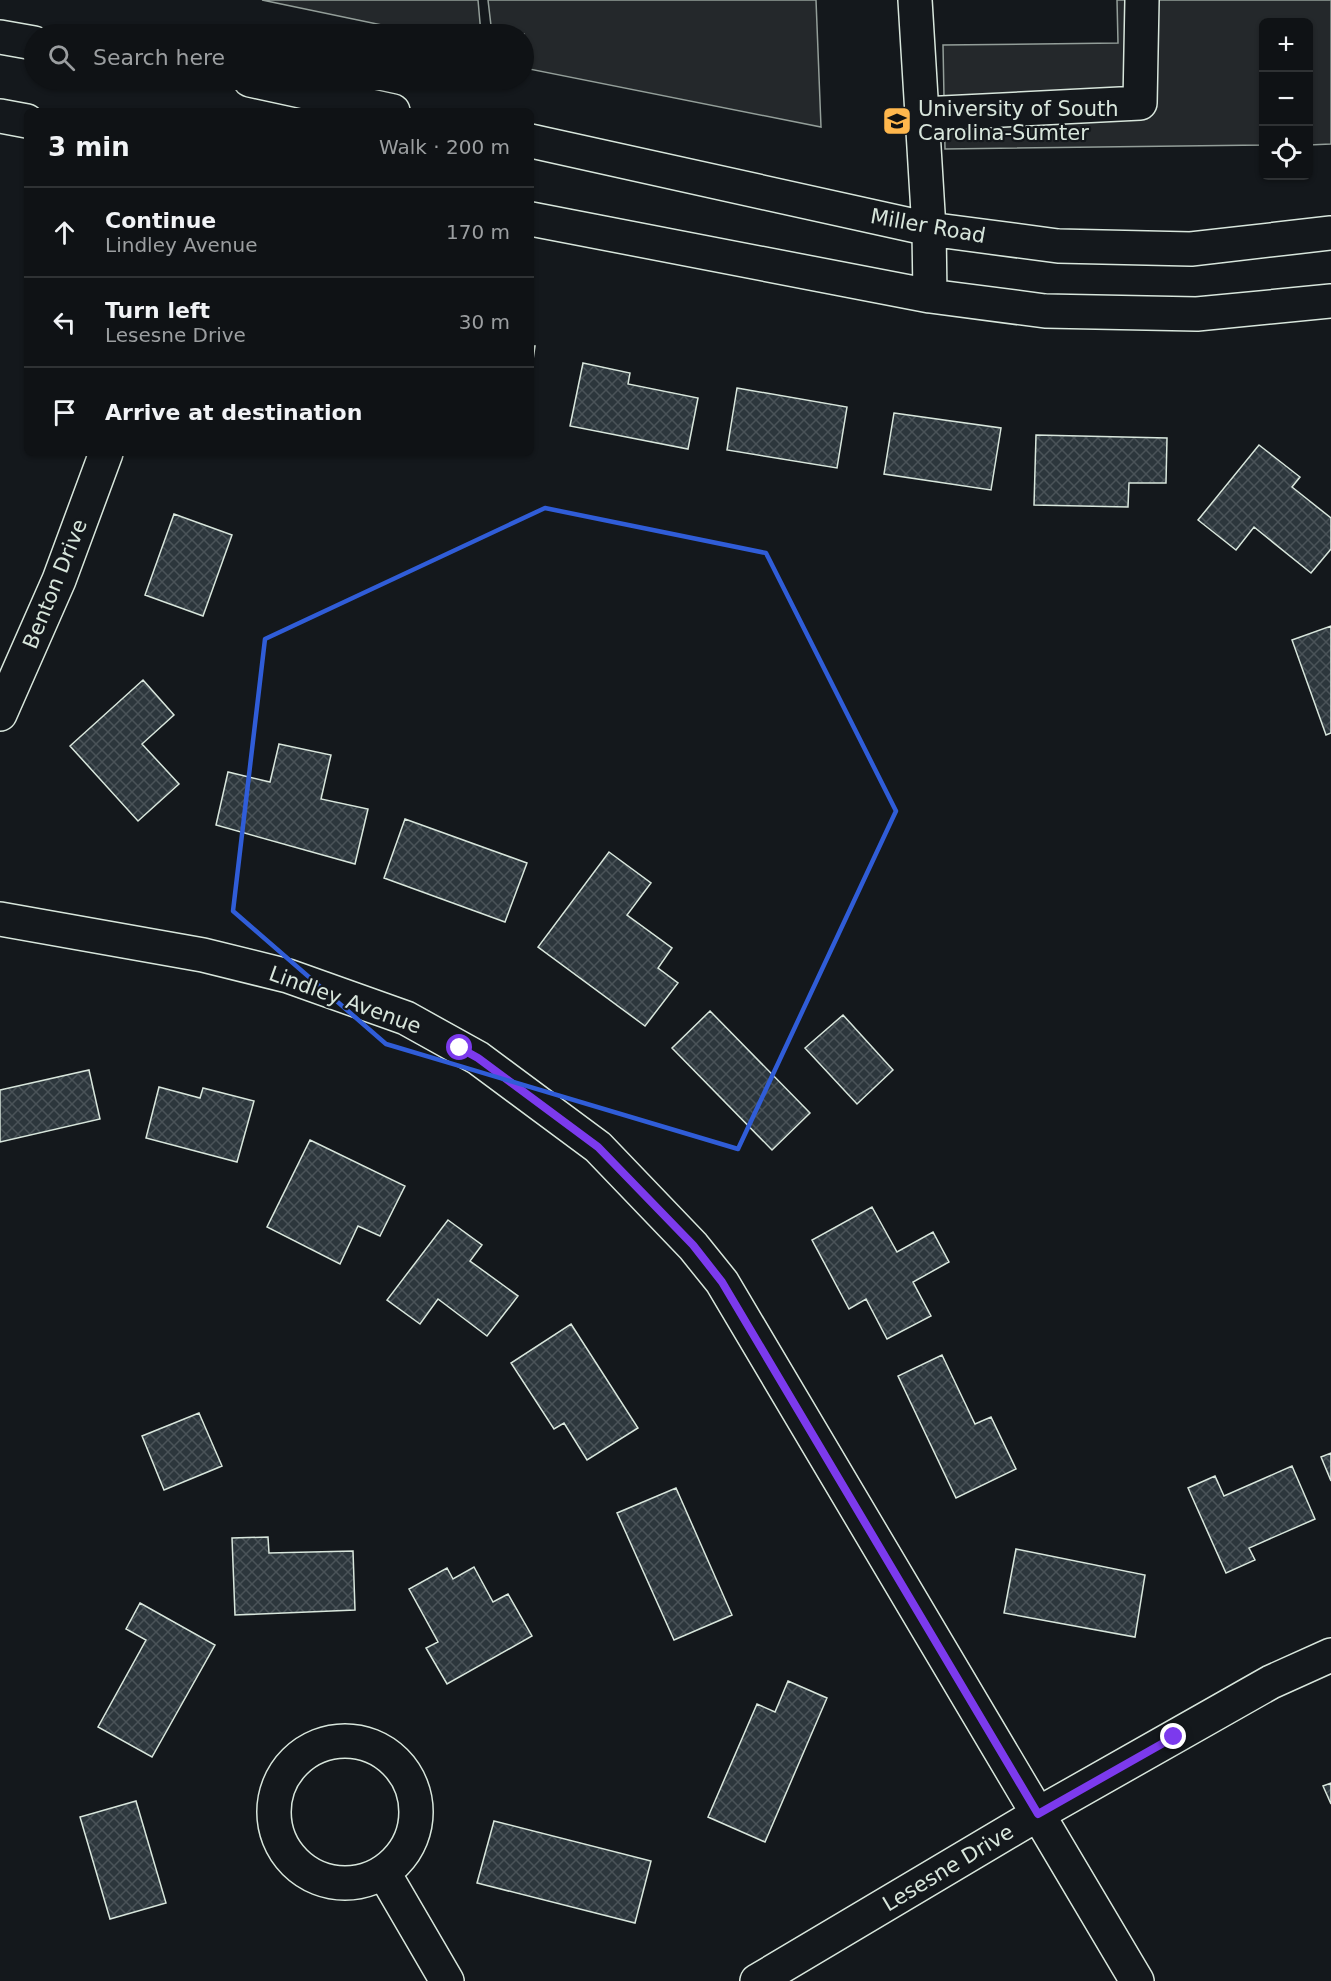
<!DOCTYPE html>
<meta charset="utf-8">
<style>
:root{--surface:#0f1215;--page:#1d2022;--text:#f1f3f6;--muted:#9b9ea0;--line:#2f3234}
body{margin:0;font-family:"DejaVu Sans",sans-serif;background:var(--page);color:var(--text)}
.controls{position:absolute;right:18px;top:18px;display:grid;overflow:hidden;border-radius:9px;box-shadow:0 2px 4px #0004}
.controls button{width:54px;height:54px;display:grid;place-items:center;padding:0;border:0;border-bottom:2px solid var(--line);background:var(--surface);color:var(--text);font:30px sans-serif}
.stop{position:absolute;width:18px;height:18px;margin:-14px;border:4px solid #7c3aed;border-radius:50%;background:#fff}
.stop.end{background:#7c3aed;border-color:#fff;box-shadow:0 2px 6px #0008}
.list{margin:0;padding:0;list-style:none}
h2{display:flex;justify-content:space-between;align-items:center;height:78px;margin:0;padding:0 24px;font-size:26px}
h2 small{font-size:20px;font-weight:400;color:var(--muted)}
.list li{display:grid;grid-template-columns:39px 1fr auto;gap:18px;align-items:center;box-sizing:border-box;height:90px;padding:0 24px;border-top:2px solid var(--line)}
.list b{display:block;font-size:22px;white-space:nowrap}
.list p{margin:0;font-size:20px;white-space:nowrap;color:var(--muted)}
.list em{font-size:20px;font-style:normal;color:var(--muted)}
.icon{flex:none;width:33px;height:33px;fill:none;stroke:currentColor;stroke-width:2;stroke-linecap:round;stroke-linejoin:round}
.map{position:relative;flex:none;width:1331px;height:1981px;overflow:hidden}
.search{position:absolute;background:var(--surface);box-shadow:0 2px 4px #0004;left:24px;top:24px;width:510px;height:66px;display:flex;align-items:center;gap:15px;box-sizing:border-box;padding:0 21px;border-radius:33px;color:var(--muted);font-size:22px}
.panel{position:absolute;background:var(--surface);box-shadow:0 2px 4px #0004;left:24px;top:108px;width:510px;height:348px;border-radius:9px}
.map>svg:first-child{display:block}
.parking{fill:#24282b;stroke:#939e99;stroke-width:1.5}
.building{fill:url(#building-cross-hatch);stroke:#d8e6dc;stroke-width:1.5}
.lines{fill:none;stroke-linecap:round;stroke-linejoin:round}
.minor-casing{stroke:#d8e6dc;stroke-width:36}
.minor{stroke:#14181c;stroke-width:33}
.route{stroke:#7c3aed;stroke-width:8}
.marked{fill:none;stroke:#305dd8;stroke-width:4.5;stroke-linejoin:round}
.labels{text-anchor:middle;stroke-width:4.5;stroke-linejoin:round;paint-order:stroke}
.poi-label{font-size:21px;fill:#d8e6dc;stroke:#14181c;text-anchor:start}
.street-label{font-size:21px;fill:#d8e6dc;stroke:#14181c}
</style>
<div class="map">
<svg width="1331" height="1981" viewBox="0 0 1331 1981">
<defs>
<pattern id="building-cross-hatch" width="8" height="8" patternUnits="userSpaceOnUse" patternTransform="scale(1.5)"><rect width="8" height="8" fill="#2c363c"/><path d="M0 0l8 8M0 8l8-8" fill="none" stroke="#4a5358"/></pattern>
</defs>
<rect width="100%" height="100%" fill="#14181c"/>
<path class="parking" d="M262,0H478L481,34H425Z
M488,0H816L821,127L524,68V34H492Z
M1117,0H1331V144L1309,145L1308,22H1264L1263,145L945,149L943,45L1118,43Z"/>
<path class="building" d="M531,346H535L531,374Z
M583,363L630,373L628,384L698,398L688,449L570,426Z
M737,388L847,407L837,468L727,450Z
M894,413L1001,428L991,490L884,474Z
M1036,435L1167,438L1166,483H1129L1128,507L1034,505Z
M1259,445L1300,477L1292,487L1331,518V549L1311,573L1254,527L1236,550L1198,520Z
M174,514L232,535L203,616L145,595Z
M1331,626V733L1326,735L1292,640Z
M143,680L174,715L142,744L179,784L138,821L70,746Z
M279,744L331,755L321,799L368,809L355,864L216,825L228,772L270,782Z
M405,819L527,863L505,922L384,878Z
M609,852L651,883L627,915L672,948L658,968L678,983L645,1026L538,947Z
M710,1011L810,1113L772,1150L672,1048Z
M843,1015L893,1070L857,1104L805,1048Z
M89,1070L100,1119L0,1142V1090Z
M159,1087L200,1098L203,1088L254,1101L237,1162L146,1138Z
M310,1140L405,1186L380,1236L358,1226L340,1264L267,1227Z
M872,1207L897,1252L933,1232L949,1262L913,1282L931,1316L887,1339L866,1299L849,1309L812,1240Z
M448,1220L482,1245L470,1261L518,1296L487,1336L438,1299L420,1324L387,1300Z
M571,1324L638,1428L587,1460L564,1423L554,1429L511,1363Z
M942,1355L975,1424L991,1417L1016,1469L956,1498L898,1376Z
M199,1413L222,1466L164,1490L142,1436Z
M1331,1453V1481L1321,1457Z
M1292,1466L1315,1519L1249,1548L1255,1560L1226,1573L1188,1488L1215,1476L1224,1496Z
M676,1488L732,1615L674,1640L617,1513Z
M268,1537L269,1553L353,1551L355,1610L235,1615L232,1538Z
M1016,1549L1145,1575L1135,1637L1004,1613Z
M474,1567L493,1602L508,1594L532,1636L447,1684L426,1648L438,1642L409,1589L447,1568L453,1579Z
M140,1603L215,1645L152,1757L98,1727L146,1640L126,1629Z
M788,1681L827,1698L765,1842L708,1817L757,1704L775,1712Z
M1331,1783V1804L1323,1786Z
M136,1801L166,1903L110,1919L80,1817Z
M494,1821L651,1861L635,1923L477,1883Z"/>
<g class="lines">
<g class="minor-casing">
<path id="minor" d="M915,0L929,229L930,296
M0,37L34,43
M250,80L393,111
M922,114L1140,103L1142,0
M0,116L27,121
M531,141L929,229L1058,246L1191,249L1331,233
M531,219L930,296L1045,311L1197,314L1331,301
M0,714L59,580L106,453
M0,919L203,955L288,976L406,1018L478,1058L598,1147L693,1246L722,1282L1137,1981
M274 1812a71 71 0 1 1 142 0a71 71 0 1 1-142 0Z
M384,1873L447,1981
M757,1981L1038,1814L1271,1682L1331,1655"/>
</g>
<use href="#minor" class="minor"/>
</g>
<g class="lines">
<path class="route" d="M460,1048L478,1058L598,1147L693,1245L722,1282L1038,1814L1174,1737"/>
</g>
<path class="marked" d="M545,508L766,553L896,811L738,1149L386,1044L233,911L265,639Z"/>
<defs>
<g id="university-square" transform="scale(1.5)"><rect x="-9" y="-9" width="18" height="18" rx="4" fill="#ffb74d" stroke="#14181c"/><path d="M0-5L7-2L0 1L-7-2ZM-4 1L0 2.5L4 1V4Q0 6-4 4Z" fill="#111"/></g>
</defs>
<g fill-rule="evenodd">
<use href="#university-square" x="897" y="121"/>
</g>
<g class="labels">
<g class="poi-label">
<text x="918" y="116">University of South<tspan x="918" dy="24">Carolina-Sumter</tspan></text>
</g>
<g class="street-label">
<text transform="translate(928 226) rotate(10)" y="7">Miller Road</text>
<text transform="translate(55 584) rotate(-68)" y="7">Benton Drive</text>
<text transform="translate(345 1000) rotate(20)" y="7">Lindley Avenue</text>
<text transform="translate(948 1868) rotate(-31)" y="7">Lesesne Drive</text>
</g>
</g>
</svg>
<div class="controls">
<button>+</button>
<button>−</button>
<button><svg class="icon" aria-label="locate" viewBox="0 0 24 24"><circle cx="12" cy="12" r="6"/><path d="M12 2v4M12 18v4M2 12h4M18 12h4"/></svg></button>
</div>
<div class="stop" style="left:460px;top:1048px"></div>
<div class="stop end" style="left:1174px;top:1737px"></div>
<div class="search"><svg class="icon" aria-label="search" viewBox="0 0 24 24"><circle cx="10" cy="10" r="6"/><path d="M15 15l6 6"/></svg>Search here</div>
<section class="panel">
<h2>3 min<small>Walk · 200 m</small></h2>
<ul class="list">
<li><svg class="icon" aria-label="ahead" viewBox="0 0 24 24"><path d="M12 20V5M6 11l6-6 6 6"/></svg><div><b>Continue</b><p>Lindley Avenue</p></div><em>170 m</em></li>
<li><svg class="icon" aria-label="left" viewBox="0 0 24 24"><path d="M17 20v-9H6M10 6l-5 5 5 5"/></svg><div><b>Turn left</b><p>Lesesne Drive</p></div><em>30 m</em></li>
<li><svg class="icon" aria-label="arrive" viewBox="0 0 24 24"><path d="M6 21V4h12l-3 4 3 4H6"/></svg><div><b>Arrive at destination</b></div></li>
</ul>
</section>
</div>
